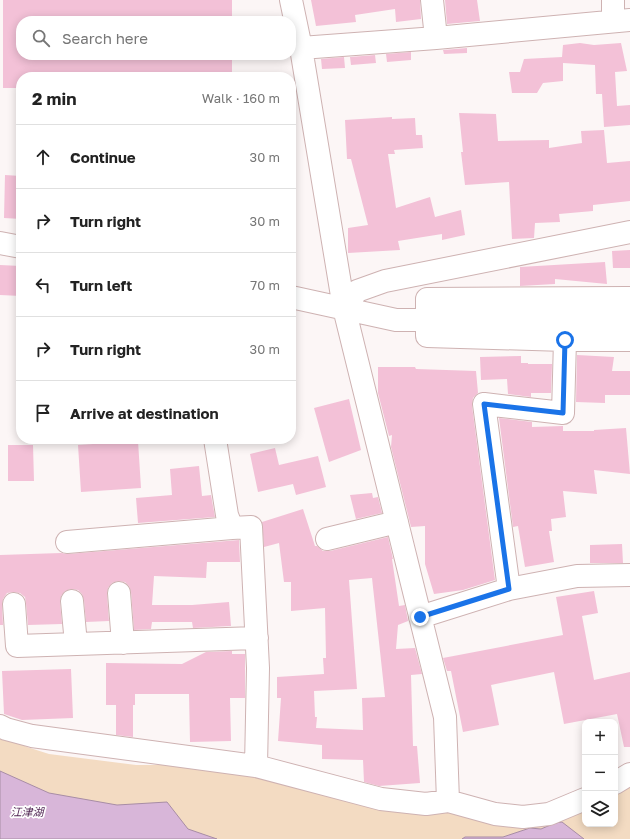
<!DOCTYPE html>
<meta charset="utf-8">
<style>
:root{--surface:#fff;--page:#f2f2f2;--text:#222;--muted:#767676;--line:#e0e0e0}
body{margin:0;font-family:"Golos Text","Noto Sans JP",sans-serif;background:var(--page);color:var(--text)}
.controls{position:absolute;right:12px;bottom:12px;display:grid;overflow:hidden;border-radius:8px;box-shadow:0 2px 10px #0003}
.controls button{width:36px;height:36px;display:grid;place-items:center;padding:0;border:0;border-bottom:1px solid var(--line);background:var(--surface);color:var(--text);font:20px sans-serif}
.stop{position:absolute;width:12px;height:12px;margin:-9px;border:3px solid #1a73e8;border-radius:50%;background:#fff}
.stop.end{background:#1a73e8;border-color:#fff;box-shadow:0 1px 4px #0008}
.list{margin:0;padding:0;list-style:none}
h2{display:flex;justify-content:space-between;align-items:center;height:52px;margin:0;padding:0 16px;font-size:17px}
h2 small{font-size:13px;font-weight:400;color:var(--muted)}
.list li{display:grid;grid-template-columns:26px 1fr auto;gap:12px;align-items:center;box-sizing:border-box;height:64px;padding:0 16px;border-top:1px solid var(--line)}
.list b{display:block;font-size:15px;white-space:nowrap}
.list em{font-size:13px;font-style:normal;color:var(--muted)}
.icon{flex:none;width:22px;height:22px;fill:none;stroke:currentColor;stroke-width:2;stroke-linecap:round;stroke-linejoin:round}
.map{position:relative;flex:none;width:630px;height:839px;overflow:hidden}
.search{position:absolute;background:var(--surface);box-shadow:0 2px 10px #0003;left:16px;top:16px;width:280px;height:44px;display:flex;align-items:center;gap:10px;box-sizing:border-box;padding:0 14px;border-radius:16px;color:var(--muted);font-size:15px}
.panel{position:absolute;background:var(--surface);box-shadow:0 2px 10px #0003;left:16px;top:72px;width:280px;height:372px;border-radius:16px}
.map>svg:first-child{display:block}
.green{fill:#f3dbc2}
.water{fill:#d8b6d9;stroke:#a88da5}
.building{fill:#f3c1d7;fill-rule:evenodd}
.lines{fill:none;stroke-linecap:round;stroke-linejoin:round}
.minor-casing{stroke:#ceb2b2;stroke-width:24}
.minor{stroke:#fff;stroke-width:22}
.route{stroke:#1a73e8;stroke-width:5}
.labels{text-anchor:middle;stroke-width:3.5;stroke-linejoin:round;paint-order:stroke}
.water-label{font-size:11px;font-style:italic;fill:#512654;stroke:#fff}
</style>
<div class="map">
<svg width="630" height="839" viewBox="0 0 630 839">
<rect width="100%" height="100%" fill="#fcf6f6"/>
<path class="green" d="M0,734L27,747L49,754L136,765H169L259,776L422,812L585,803V824H615V788L630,780V839H0Z"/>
<path class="water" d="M0,771L49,793L117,805L167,802L188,829L217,839H0Z
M562,822L584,839H462L465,837H503L530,828L541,829L555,823Z"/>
<path class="building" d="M3,0H232V21H21V55H232V77H21V88H3Z
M311,0H420L421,19L396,22L395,9L355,15L356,22L316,26Z
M445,0H477L480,21L447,24Z
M580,43L594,45L621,43L627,71L615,72L617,106L630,105V125L604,127L602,94H596L595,65L563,63V81L543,83L537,93H512L509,72H520L524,59L562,57L563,45Z
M467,48V53L444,54L443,50Z
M411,52V60L387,62L386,54Z
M375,55L376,63L351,65L350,57Z
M344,57L345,68L322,69L321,59Z
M459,113L496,114L498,141L549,140V148L582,143L581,131L604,130L607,163L630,161V201L593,205V211L559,214L560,222L535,223L534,238L512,239L509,182L465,185L461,152H463Z
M392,117V119L415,118L416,135H422L423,148L394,150L395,154H388L396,208L430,197L435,217L461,210L465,235L442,240V234L398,241L400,250L348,253V228L368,225L351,159H347L345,120Z
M5,175L21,176V219L4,218Z
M630,250V268H613L612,251Z
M605,262L607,284L555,279V284L520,286V267Z
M0,265L21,266V296L0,295Z
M577,355L614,357L612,371H630V395H605V403L576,402Z
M521,356V363H528V364H552L551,393H531V397L508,394L507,379L481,380L480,357Z
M378,367H415L416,369L476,371L478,393L473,398L472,406L495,580L463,590L434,594L425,564V526L411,527L391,447L392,435L389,436L378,393Z
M349,399L361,450L329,462L314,408Z
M499,418L532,422V427L563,426V431H594V430L626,428L630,474L594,470L597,494L563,491L566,517L551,519L552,531H549L554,562L525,567L518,526L513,527Z
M138,441L141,488L81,492L78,445Z
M8,445H33L34,481H8Z
M275,448L279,465L318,456L326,487L296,495L293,484L258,492L250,454Z
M199,466L202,496L211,495L215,517L138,523L136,498L172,495L170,469Z
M372,493L373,498L378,497L382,513L356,519L350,495Z
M303,509L315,546H317L323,551H330L388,537L393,559H392L399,606L405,605L408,621L398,625L396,649L415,648L422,674L411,675L413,746H417L420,783L379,786L364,782L363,760L322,759V745L278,741L281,698H277V677L324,674L323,658H326L325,608L291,611V582H284L279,543L264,547L262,522ZM372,578L385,697L362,698L363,730L316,728L317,717H315L314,691L357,689L349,580Z
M239,540L240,562H207L206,578L154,576L152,605H192L229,602L231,626L193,628L192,622H152L151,629L134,630L131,592L129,586L125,582L118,581L112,583L108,588L107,594L109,621L86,622L84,600L82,594L78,590L71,589L65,591L61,596L60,602L62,624L28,625L26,603L25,597L20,593L14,592L7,593L3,599L2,605L3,625H0V555L61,553L68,554Z
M622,544L623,563H590V545Z
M594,591L598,613L582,616L594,680L630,672V747H624L617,714L564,724L554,672L491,685L499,725L463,732L451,671H447L443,658L563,635L556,597Z
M232,651V654H245V698H230L231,741L190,742L189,694H135V705H133V737L116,735V705H106V663L182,664L206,652Z
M71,669L73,718L22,720L4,714L2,671Z"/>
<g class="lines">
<g class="minor-casing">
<path id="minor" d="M291,0L301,48L344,308L445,717L448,801
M432,0L436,38
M613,0V21
M301,48L436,38L630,20
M0,243L21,247
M291,297L396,320H630
M630,298L427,299V336L565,340H630
M344,308L357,291L385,281L630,232
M215,439L227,515L232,528L251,527L258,668L256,766
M327,539L397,522
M67,542L232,528
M509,589L484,404L563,413L565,340
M119,593L123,643
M72,601L76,644
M14,604L17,646L257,638
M420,617L509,589L577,576L630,575
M0,726L6,729L32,736L256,766L381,799L426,804L448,801L495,814L523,817L549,814L585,799
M615,783L630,774"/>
</g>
<use href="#minor" class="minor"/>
</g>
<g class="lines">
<path class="route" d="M420,617L509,589L484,404L563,413L565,340"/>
</g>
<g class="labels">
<g class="water-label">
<text x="27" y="816">江津湖</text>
</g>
</g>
</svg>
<div class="controls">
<button>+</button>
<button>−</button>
<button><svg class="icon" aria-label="layers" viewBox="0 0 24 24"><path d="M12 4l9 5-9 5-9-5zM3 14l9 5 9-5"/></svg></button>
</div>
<div class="stop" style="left:565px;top:340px"></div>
<div class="stop end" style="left:420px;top:617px"></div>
<div class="search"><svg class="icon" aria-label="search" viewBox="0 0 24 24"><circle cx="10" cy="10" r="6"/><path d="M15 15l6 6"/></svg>Search here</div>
<section class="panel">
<h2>2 min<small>Walk · 160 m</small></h2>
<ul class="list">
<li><svg class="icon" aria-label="ahead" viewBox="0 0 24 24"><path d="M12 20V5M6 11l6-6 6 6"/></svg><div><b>Continue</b></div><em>30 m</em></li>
<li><svg class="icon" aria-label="right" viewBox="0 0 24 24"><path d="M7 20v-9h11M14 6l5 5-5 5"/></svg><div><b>Turn right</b></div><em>30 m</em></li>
<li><svg class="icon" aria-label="left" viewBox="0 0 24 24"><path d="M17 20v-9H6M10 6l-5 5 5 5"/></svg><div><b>Turn left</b></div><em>70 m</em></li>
<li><svg class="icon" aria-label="right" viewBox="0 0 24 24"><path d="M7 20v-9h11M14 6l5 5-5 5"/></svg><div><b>Turn right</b></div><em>30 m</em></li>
<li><svg class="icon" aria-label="arrive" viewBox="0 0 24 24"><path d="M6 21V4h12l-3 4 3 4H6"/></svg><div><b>Arrive at destination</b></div></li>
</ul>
</section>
</div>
